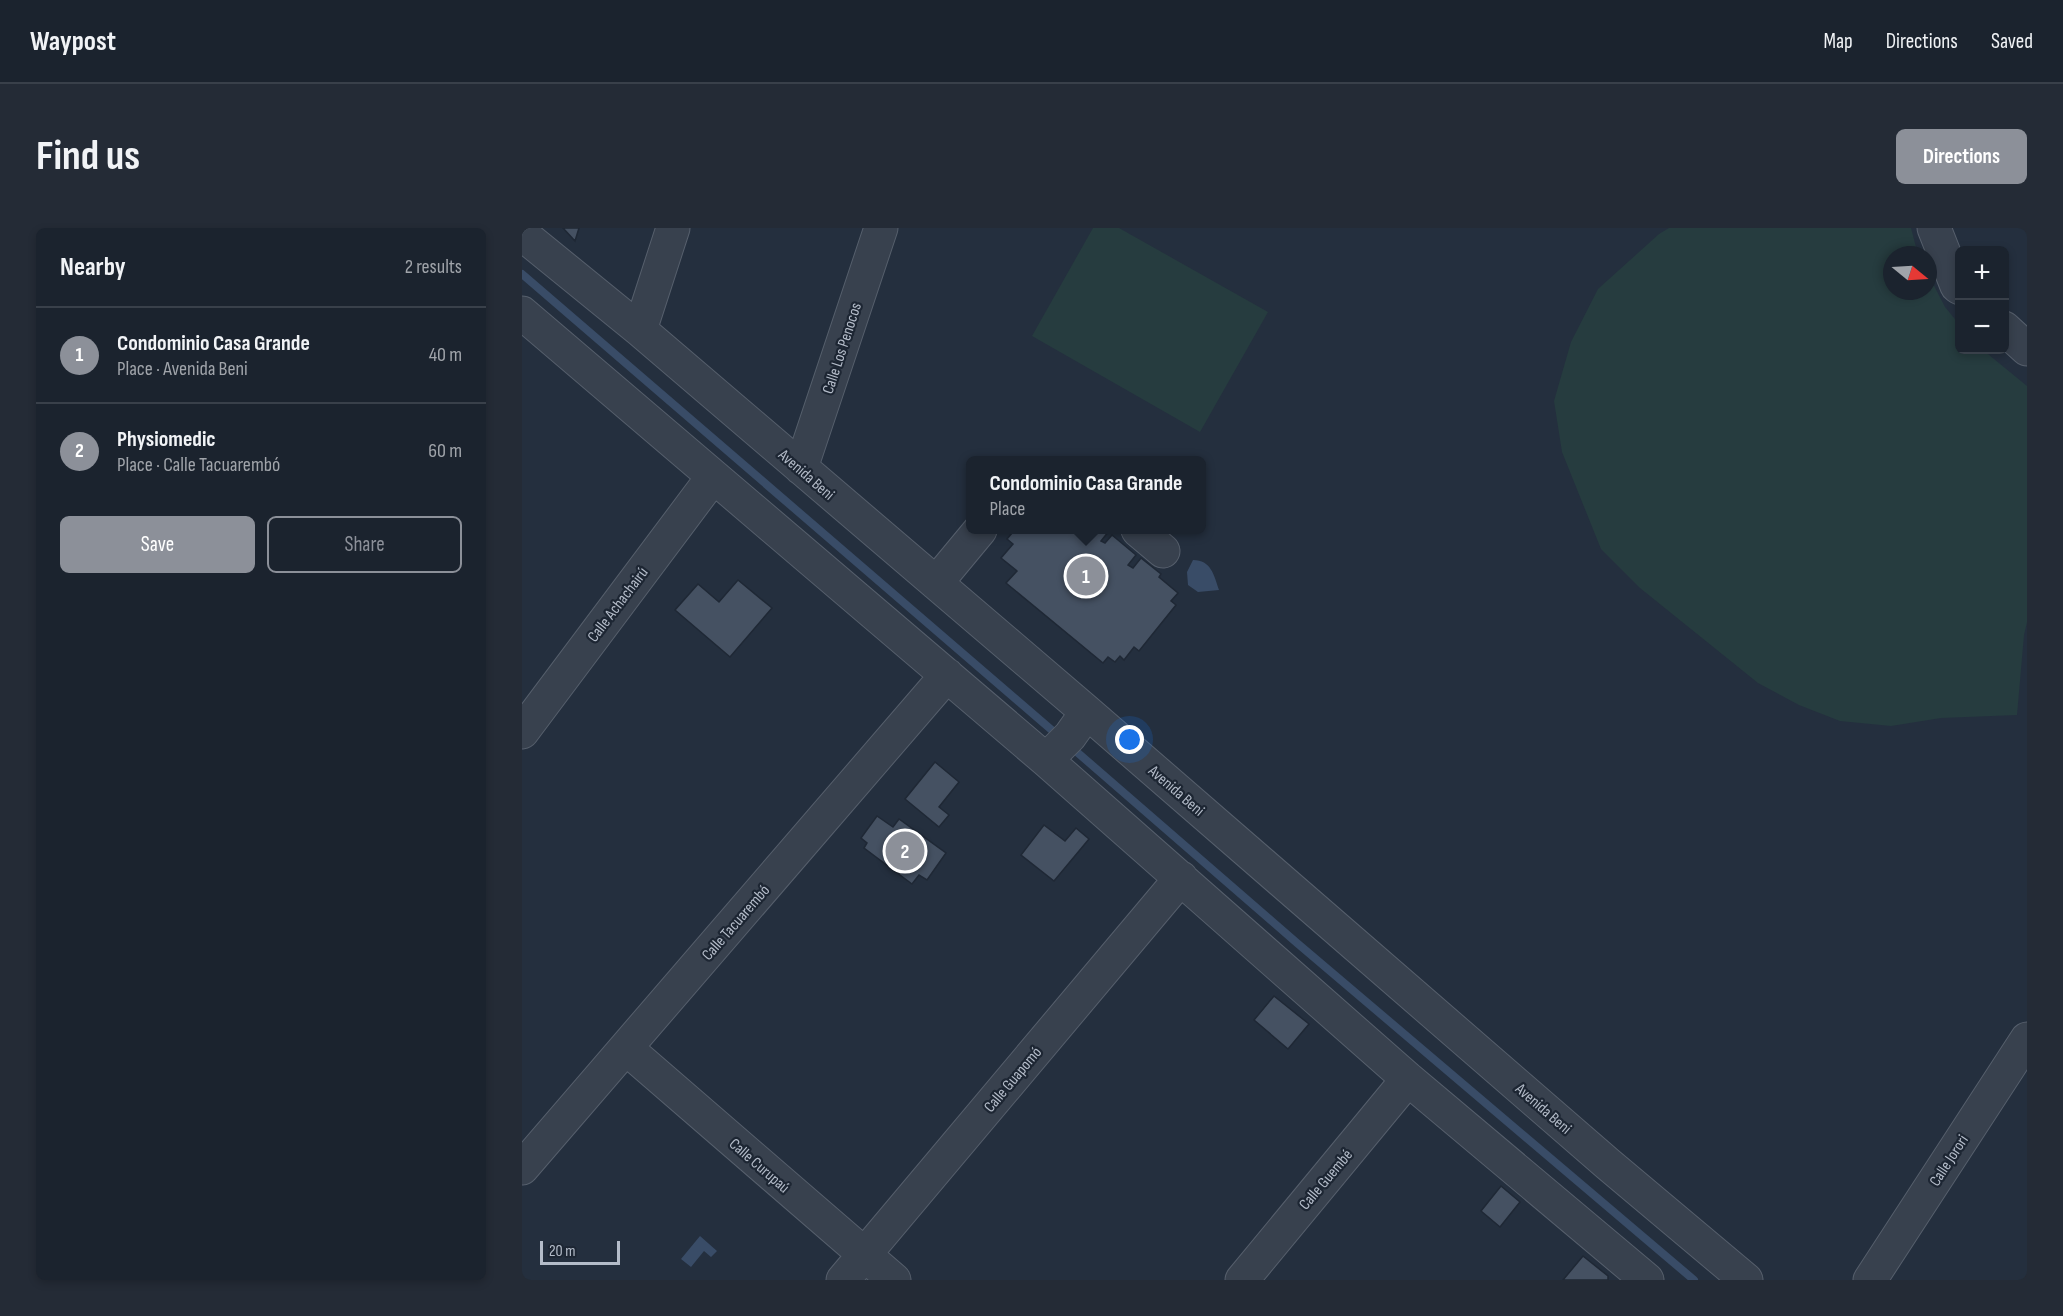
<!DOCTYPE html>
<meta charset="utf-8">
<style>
:root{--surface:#1b232e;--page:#242b36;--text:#f1f3f6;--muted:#a0a4aa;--line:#39404a;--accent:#8c9099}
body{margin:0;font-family:"Sofia Sans Condensed",sans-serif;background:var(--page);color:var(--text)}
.controls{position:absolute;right:18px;top:18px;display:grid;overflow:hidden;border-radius:9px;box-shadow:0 3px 9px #0003}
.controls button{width:54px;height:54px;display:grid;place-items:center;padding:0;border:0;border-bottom:2px solid var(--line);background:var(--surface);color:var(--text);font:30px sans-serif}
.compass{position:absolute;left:1361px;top:18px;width:54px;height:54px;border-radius:50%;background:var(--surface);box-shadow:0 3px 9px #0003;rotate:108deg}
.scale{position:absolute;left:18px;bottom:15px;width:80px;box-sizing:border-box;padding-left:6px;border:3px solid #b4bcc9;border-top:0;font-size:16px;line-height:21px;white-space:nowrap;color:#b4bcc9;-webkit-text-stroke:4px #1d2633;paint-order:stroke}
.you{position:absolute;left:608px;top:512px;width:21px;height:21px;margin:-15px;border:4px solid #fff;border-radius:50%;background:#1a73e8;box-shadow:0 0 0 9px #1a73e833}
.badge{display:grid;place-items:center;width:39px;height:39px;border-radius:50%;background:var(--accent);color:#fff;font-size:20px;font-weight:700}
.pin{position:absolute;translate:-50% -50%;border:3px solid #fff;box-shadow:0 2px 6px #0006}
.popup{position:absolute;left:444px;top:228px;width:240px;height:78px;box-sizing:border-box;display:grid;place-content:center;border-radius:9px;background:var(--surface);filter:drop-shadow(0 2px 4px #0005);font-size:20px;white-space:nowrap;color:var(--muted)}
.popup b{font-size:22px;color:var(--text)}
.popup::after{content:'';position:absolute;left:50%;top:100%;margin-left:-12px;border:12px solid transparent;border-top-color:var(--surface)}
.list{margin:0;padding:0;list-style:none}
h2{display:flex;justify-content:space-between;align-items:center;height:78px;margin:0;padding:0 24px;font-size:26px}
h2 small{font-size:20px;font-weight:400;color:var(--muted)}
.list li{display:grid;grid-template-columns:39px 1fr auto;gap:18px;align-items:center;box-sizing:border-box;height:96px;padding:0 24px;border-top:2px solid var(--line)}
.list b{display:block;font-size:22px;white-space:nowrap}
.list p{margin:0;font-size:20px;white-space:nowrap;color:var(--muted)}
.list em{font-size:20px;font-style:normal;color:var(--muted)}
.actions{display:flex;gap:12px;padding:18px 24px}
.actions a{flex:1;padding:14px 0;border:2px solid var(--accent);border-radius:9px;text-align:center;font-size:21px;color:var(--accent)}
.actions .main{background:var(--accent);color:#fff}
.map{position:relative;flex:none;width:1505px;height:1052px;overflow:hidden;border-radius:9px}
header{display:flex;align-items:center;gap:36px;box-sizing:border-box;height:84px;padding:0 30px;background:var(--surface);border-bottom:2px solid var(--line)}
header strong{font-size:28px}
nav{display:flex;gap:33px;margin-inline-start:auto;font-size:21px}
.intro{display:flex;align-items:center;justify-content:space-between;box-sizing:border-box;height:144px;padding:0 36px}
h1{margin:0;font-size:42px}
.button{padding:15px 27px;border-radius:9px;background:var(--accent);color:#fff;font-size:21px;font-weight:700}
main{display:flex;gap:36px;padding:0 36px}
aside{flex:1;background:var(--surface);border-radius:9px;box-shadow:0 3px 9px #0003}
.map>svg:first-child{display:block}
.green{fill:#263c3f}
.water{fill:#394c67}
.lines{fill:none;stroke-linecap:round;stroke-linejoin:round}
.stream{stroke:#394c67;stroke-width:8}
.building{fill:#455162;stroke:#1f2835;stroke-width:1.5}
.minor-casing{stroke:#565f6c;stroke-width:35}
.minor{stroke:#38414e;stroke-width:33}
.labels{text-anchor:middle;stroke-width:4.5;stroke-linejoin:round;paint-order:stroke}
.street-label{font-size:16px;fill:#b4bcc9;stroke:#1d2633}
</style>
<header>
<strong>Waypost</strong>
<nav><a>Map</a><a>Directions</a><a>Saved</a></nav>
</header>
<div class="intro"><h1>Find us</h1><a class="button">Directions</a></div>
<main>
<aside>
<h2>Nearby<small>2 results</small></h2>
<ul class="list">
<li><span class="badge">1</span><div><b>Condominio Casa Grande</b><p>Place · Avenida Beni</p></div><em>40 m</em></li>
<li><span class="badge">2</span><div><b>Physiomedic</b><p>Place · Calle Tacuarembó</p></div><em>60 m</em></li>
</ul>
<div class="actions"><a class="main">Save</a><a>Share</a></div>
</aside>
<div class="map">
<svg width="1505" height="1052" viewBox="0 0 1505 1052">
<rect width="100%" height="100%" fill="#242f3e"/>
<path class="green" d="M571,0H597L746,84L678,204L510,108Z
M1147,0H1389L1396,27H1370V63H1406V46L1423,79L1437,96L1438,122H1461L1505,158V394L1502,407L1495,487L1419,490L1369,498L1318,493L1277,477L1236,455L1118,360L1079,321L1040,224L1032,173L1049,114L1076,61L1137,6Z"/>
<path class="water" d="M671,332C689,332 692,347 697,362L676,364L666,357L665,344Z
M178,1008L195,1023L189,1029L182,1023L169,1039L159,1031Z"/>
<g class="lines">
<path class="stream" d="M0,46L532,504
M556,525L775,715L1172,1052"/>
</g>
<path class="building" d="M41,0H57L53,13Z
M488,302H586L587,303L579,313L583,315L590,307L614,327L606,337L611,340L619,330L639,346L637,349L656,365L649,373L654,377L617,423L612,419L602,432L598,428L593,434L586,429L581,435L484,355L495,343L479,330L491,316L485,311L491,304Z
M216,352L250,380L208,429L153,382L176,356L197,374Z
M413,534L437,554L417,579L427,587L417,599L383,571Z
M355,588L371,599L377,591L424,625L405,652L397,647L390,656L342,620L345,615L339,610Z
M522,597L543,613L554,600L567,611L532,653L499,627Z
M752,768L787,796L766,821L732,792Z
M979,958L998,974L978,999L959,983Z
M1061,1028L1086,1048V1052H1041Z"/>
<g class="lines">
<g class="minor-casing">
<path id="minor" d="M1412,0L1435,58L1438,60
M0,6L118,102L565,484L1086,936L1224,1052
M0,85L524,532L886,851L1125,1052
M1482,100L1505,121
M118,102L151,0
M279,240L359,0
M616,302L641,323
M414,355L458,302
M0,504L191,249
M524,532L548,508L565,484
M105,821L372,1052
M0,940L425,447
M321,1052L659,650
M720,1052L886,851
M1348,1052L1505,811"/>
</g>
<use href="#minor" class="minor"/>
</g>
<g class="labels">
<g class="street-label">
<text transform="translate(319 120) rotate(-72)" y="6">Calle Los Penocos</text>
<text transform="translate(285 246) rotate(41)" y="6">Avenida Beni</text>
<text transform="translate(95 376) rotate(-53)" y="6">Calle Achachairú</text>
<text transform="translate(655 562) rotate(41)" y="6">Avenida Beni</text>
<text transform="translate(213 694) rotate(-49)" y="6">Calle Tacuarembó</text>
<text transform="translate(490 851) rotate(-50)" y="6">Calle Guapomó</text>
<text transform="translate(1022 880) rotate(41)" y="6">Avenida Beni</text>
<text transform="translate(1426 932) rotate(-57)" y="6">Calle Jorori</text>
<text transform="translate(238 937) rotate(41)" y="6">Calle Curupaú</text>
<text transform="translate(803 951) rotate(-50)" y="6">Calle Guembé</text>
</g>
</g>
</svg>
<div class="controls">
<button>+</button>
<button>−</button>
</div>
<svg class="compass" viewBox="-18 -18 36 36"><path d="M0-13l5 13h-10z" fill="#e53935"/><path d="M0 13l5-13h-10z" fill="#a0a4aa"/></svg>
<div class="scale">20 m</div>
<div class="you"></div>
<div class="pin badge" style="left:564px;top:348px">1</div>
<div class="popup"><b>Condominio Casa Grande</b>Place</div>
<div class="pin badge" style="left:383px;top:623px">2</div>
</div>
</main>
